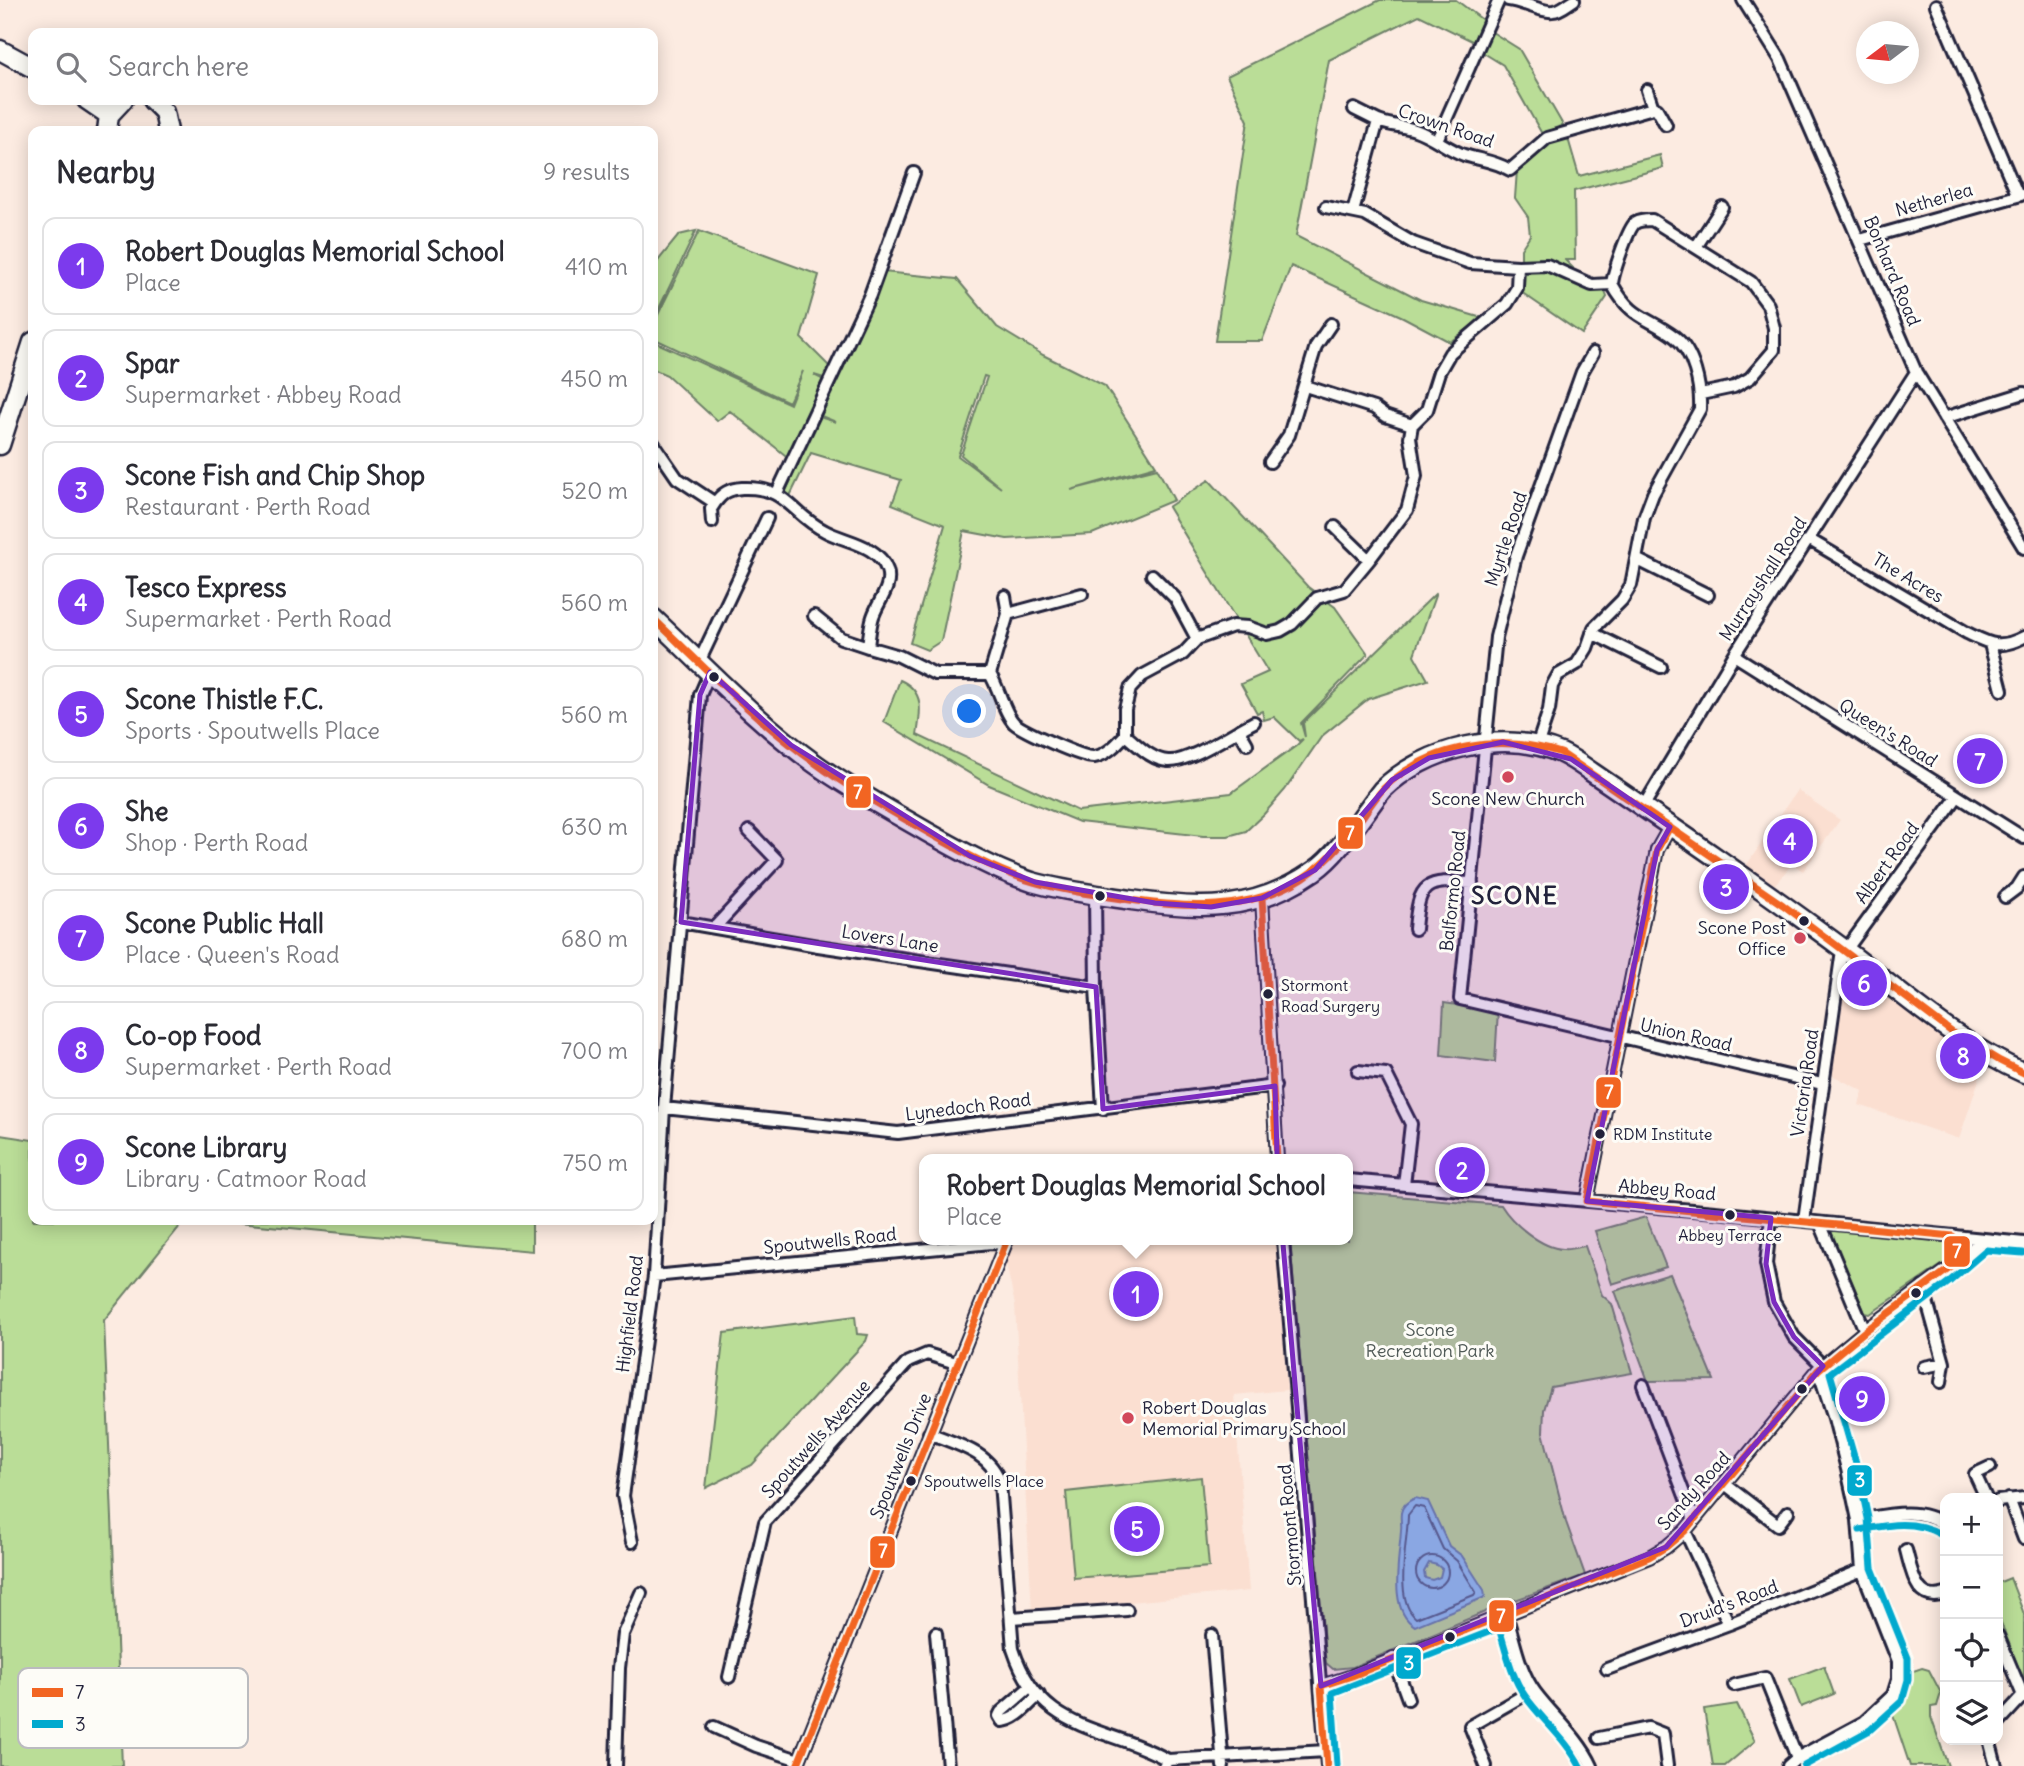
<!DOCTYPE html>
<meta charset="utf-8">
<style>
:root{--surface:#fff;--page:#f2f2f3;--text:#2b2b33;--muted:#7c7c81;--line:#e1e1e2;--accent:#7c3aed}
body{margin:0;font-family:Delius,sans-serif;background:var(--page);color:var(--text)}
.controls{position:absolute;right:21px;bottom:21px;display:grid;overflow:hidden;border-radius:14px;box-shadow:0 4px 18px #0003}
.controls button{width:63px;height:63px;display:grid;place-items:center;padding:0;border:0;border-bottom:2px solid var(--line);background:var(--surface);color:var(--text);font:35px sans-serif}
.compass{position:absolute;left:1856px;top:21px;width:63px;height:63px;border-radius:50%;background:var(--surface);box-shadow:0 4px 18px #0003;rotate:254deg}
.you{position:absolute;left:970px;top:712px;width:24px;height:24px;margin:-18px;border:5px solid #fff;border-radius:50%;background:#1a73e8;box-shadow:0 0 0 10px #1a73e833}
.badge{display:grid;place-items:center;width:46px;height:46px;border-radius:50%;background:var(--accent);color:#fff;font-size:23px;font-weight:700}
.pin{position:absolute;translate:-50% -50%;border:4px solid #fff;box-shadow:0 2px 7px #0006}
.popup{position:absolute;left:919px;top:1154px;width:434px;height:91px;box-sizing:border-box;display:grid;place-content:center;border-radius:14px;background:var(--surface);filter:drop-shadow(0 2px 5px #0005);font-size:23px;white-space:nowrap;color:var(--muted)}
.popup b{font-size:26px;color:var(--text)}
.popup::after{content:'';position:absolute;left:50%;top:100%;margin-left:-14px;border:14px solid transparent;border-top-color:var(--surface)}
.list{margin:0;padding:0;list-style:none}
h2{display:flex;justify-content:space-between;align-items:center;height:91px;margin:0;padding:0 28px;font-size:30px}
h2 small{font-size:23px;font-weight:400;color:var(--muted)}
.list li{display:grid;grid-template-columns:46px 1fr auto;gap:21px;align-items:center;box-sizing:border-box;height:98px;margin:0 14px 14px;padding:0 14px;border:2px solid var(--line);border-radius:14px}
.list b{display:block;font-size:26px;white-space:nowrap}
.list p{margin:0;font-size:23px;white-space:nowrap;color:var(--muted)}
.list em{font-size:23px;font-style:normal;color:var(--muted)}
.icon{flex:none;width:38px;height:38px;fill:none;stroke:currentColor;stroke-width:2;stroke-linecap:round;stroke-linejoin:round}
.map{position:relative;flex:none;width:2024px;height:1766px;overflow:hidden}
.search{position:absolute;background:var(--surface);box-shadow:0 4px 18px #0003;left:28px;top:28px;width:630px;height:77px;display:flex;align-items:center;gap:18px;box-sizing:border-box;padding:0 24px;border-radius:14px;color:var(--muted);font-size:26px}
.panel{position:absolute;background:var(--surface);box-shadow:0 4px 18px #0003;left:28px;top:126px;width:630px;height:1099px;border-radius:14px}
.map>svg:first-child{display:block}
.built{fill:#fbdfd1}
.green{fill:#badd97;stroke:#6e8069;stroke-width:2;fill-rule:evenodd}
.water{fill:#8ec6ed;stroke:#6384a6;stroke-width:2;fill-rule:evenodd}
.lines{fill:none;stroke-linecap:round;stroke-linejoin:round}
.shore{stroke:#4d6482;stroke-width:2}
.street-casing{stroke:#22223b;stroke-width:16}
.primary-casing{stroke:#22223b;stroke-width:23}
.street{stroke:#fdfcf7;stroke-width:10}
.primary{stroke:#fdfcf7;stroke-width:18}
.bus-1-casing{stroke:#fdfcf7;stroke-width:12}
.bus-2-casing{stroke:#fdfcf7;stroke-width:12}
.bus-1{stroke:#f26522;stroke-width:7}
.bus-2{stroke:#00a9ce;stroke-width:7}
.marked{fill:#7b2cbf;fill-opacity:0.2;stroke:#7b2cbf;stroke-width:5;stroke-linejoin:round}
.bus-dot{fill:#22223b;stroke:#fdfcf7;stroke-width:2.5}
.poi-dot{fill:#d1495b;stroke:#fdfcf7;stroke-width:2.5}
.labels{text-anchor:middle;stroke-width:6;stroke-linejoin:round;paint-order:stroke}
.bus-label{font-size:16px;fill:#22223b;stroke:#fdfcf7;text-anchor:start}
.street-label{font-size:18px;fill:#22223b;stroke:#fdfcf7}
.poi-label{font-size:18px;fill:#22223b;stroke:#fdfcf7}
.park-label{font-size:18px;fill:#505a57;stroke:#fdfcf7}
.district-label{font-size:24px;font-weight:bold;letter-spacing:2px;fill:#22223b;stroke:#fdfcf7}
.key{fill:#fdfcf7;stroke:#bbbbbf;stroke-width:2}
.key-label{font-size:19px;fill:#22223b}
.line-badge{stroke:#fdfcf7;stroke-width:2.5}
.badge-label{font-size:19px;text-anchor:middle;font-weight:bold;fill:#fff}
</style>
<div class="map">
<svg width="2024" height="1766" viewBox="0 0 2024 1766">
<rect width="100%" height="100%" fill="#fcebe1"/>
<filter id="ink" filterUnits="userSpaceOnUse"><feTurbulence type="fractalNoise" baseFrequency=".0143" numOctaves="2"/><feDisplacementMap in="SourceGraphic" scale="14" xChannelSelector="R" yChannelSelector="G"/><feConvolveMatrix kernelMatrix="1 2 1 2 8 2 1 2 1" color-interpolation-filters="sRGB"/></filter>
<g filter="url(#ink)">
<path class="built" d="M1797,790L1840,820L1803,871L1792,864L1772,888L1744,869Z
M1852,960L1986,1059L1959,1139L1859,1105L1863,1091L1830,1074L1843,974Z
M1017,1240H1276L1287,1390L1234,1395L1249,1591L1032,1611L1015,1305L1005,1259Z"/>
<path class="green" d="M1380,0H1456L1484,21L1474,42L1419,15L1329,60L1296,236L1421,300L1482,318L1450,342L1403,317L1291,266L1262,341H1215L1248,121L1227,76Z
M1492,32L1519,49L1563,125L1542,134L1503,65L1482,52Z
M1567,135L1579,176L1660,155L1663,168L1574,191L1575,260H1565L1573,268L1572,282L1585,288L1604,289L1607,297L1582,334L1521,292V249L1530,235L1528,217L1515,198L1517,170L1550,144Z
M696,231L653,321V267L679,235Z
M699,231L819,275L801,338L831,368L827,379L814,375L826,381L790,459L730,411L717,421L667,375L653,369V341L790,404L803,371L789,402L653,338V325Z
M883,272L957,279L997,327L1043,355L1105,386L1156,466L1071,490L1157,468L1174,500L1092,534L1007,539L964,531L941,641L927,650L910,643L945,525L892,504L901,480L811,453L790,496L785,493L819,417L836,422L821,416ZM984,376L987,377L961,455L1001,488L958,456Z
M1209,480L1308,587L1335,607L1368,654L1301,723L1305,737L1303,723L1436,593L1414,655L1428,680L1368,699L1322,736L1285,790L1264,814L1246,831L1228,836H1203L1079,822L989,785L884,722L900,680C925,691 921,712 917,735L1078,811L1231,793L1296,746L1303,739L1299,741L1274,717L1264,720L1262,711L1257,713L1241,684L1268,672L1168,507Z
M1444,1003L1498,1011L1495,1062L1441,1055Z
M0,1135L33,1140V1220H185L104,1320L122,1766H0Z
M1348,1192L1501,1205C1512,1223 1541,1248 1563,1249C1570,1250 1578,1247 1585,1246L1602,1295L1612,1304L1632,1373L1551,1387L1544,1410L1543,1432L1566,1522L1585,1575L1504,1604L1353,1667L1333,1669L1326,1663L1325,1655L1290,1240H1348Z
M1646,1217L1666,1267L1612,1284L1595,1231Z
M206,1220H532V1251Z
M1828,1226L1948,1240C1953,1249 1954,1256 1946,1262L1870,1314L1865,1313Z
M1670,1274L1714,1380L1648,1381L1615,1291Z
M855,1316L857,1334L868,1335L866,1341L752,1465L706,1488L724,1333Z
M1201,1477L1209,1567L1074,1578L1066,1492Z
M2010,1578L2024,1614V1682L1998,1615V1583Z
M1824,1666L1834,1694L1801,1707L1790,1679Z
M1922,1668L1929,1670L1941,1693L1937,1706L1931,1707V1717L1948,1766H1910L1891,1709L1896,1702L1903,1699L1908,1678L1913,1671Z
M1737,1704L1755,1741L1725,1766H1713L1704,1709Z"/>
<path class="water" d="M1415,1498L1428,1501L1449,1546L1462,1556L1484,1590L1485,1597L1415,1626C1387,1611 1400,1556 1401,1530C1402,1525 1400,1519 1401,1513C1402,1505 1408,1501 1415,1498ZM1429,1563L1437,1565L1442,1569L1440,1577L1432,1580L1425,1578L1424,1572Z"/>
<g class="lines">
<path class="shore" d="M1415,1506L1424,1508L1443,1549L1457,1561L1476,1592L1474,1595L1416,1618C1393,1600 1408,1541 1408,1515Z
M1416 1572a16 16 0 1 1 32 0a16 16 0 1 1-32 0Z"/>
<g class="street-casing">
<path id="street" d="M1508,0C1521,1 1544,13 1553,11C1560,11 1569,3 1574,0
M1743,0L1780,59L1916,372L2024,548
M1936,5L2018,196
M1647,90L1653,108L1657,109L1666,125
M1378,121C1391,126 1403,126 1415,130C1433,136 1447,149 1464,155C1480,160 1495,161 1510,170L1547,138L1653,108
M1437,140L1499,0
M1326,207L1365,215L1413,243L1470,263L1518,266L1547,265L1592,285L1612,284
M1353,212L1378,121L1354,109
M1860,240L2021,195
M1696,247L1722,207
M1593,353L1582,372L1516,556L1496,637L1460,999L1822,1084
M1305,386L1374,408L1385,416L1412,425
M1944,418L2024,393
M653,443L677,478L715,503C722,493 729,489 742,488C788,486 790,514 825,531C845,542 878,544 887,570C893,588 876,603 872,620C870,628 869,638 868,647L899,656L935,674H990C999,688 1004,713 1014,723C1023,731 1083,758 1094,757C1107,755 1117,744 1125,735V709L1130,689L1142,676L1183,654L1197,639L1233,626L1248,627L1267,634L1280,631L1292,624L1317,598L1344,590L1369,560L1407,510L1416,476L1410,437L1412,425L1427,410L1439,372L1450,353L1507,304L1517,288L1518,266
M1270,462L1289,435L1316,346L1331,324
M777,493L870,295L914,173
M712,522L711,509L715,503
M1335,527L1369,560
M1810,540L1967,633C1990,644 1999,650 2024,637
M1638,560L1708,595
M1152,575L1175,598L1197,639
M1005,596L1008,614
M814,616L841,638L868,647
M1592,633L1661,667
M1990,644L2002,690
M1734,655L2024,838
M699,662L767,518
M990,674L1008,614L1082,594
M1239,730L1247,744
M1125,735C1138,745 1151,760 1168,761C1188,763 1234,732 1254,722
M1537,746L1549,710L1552,686L1558,675L1577,664L1587,648L1594,628L1622,600L1631,585L1644,518L1653,494L1700,409C1701,386 1694,352 1675,337C1647,316 1632,320 1612,284C1613,273 1628,229 1635,223C1640,220 1647,220 1652,220L1751,282L1768,305L1774,328V350L1750,378L1734,387L1701,394
M1643,807L1734,655L1916,372
M1095,894L1096,987L1103,1109
M2005,897L2017,888L2024,877
M1262,898L1277,1159
M681,922L818,946L1096,987
M715,927L777,860L749,831
M1415,929C1419,882 1425,880 1472,883
M1358,1071L1386,1074L1411,1124L1404,1185
M664,1108L898,1133L1275,1086
M1348,1180L1715,1212L2024,1243
M1587,1201L1657,850L1670,827
M1771,1218L1766,1264L1774,1302L1794,1337L1823,1366
M1804,1221L1841,957L1957,797
M1820,1223L1865,1331
M1283,1240L1327,1766
M654,1276L991,1243L1005,1244
M1923,1287L1944,1363L1941,1382
M1924,1367L1944,1363
M1643,1385L1694,1520
M929,1433C956,1444 991,1452 1000,1483L1013,1649C1041,1735 1104,1724 1168,1760
M1725,1484L1778,1525L1788,1512
M1986,1498L1975,1474L1990,1467
M2009,1499L2024,1539
M1998,1501L2024,1498
M1858,1520C1886,1515 1920,1506 1945,1525
M1685,1531L1729,1624
M632,1542L623,1496L654,1276L664,1108L700,695L710,672
M1906,1550C1912,1572 1916,1604 1945,1594
M1506,1614C1514,1639 1519,1671 1535,1692C1553,1716 1579,1738 1592,1766
M1011,1618L1127,1610
M936,1633L948,1766
M1212,1635L1223,1766
M1998,1636L2024,1698
M1393,1658L1408,1699
M1607,1669L1729,1624L1862,1570
M729,1677L765,1522L908,1362L927,1354L956,1363
M1734,1685L1765,1678L1797,1758
M1031,1686L1001,1712L999,1716L1002,1721C1017,1720 1028,1705 1039,1695
M1321,1686L1352,1676L1649,1557L1666,1547L1685,1531L1818,1370L1865,1331L1957,1263L1982,1239
M1998,1723L2022,1697
M714,1727L756,1746L799,1760
M1599,1738L1648,1728L1663,1734L1667,1766
M1991,1740L1990,1743L1996,1766
M616,1766L619,1668L623,1634L641,1593
M797,1766L1007,1240
M1164,1766L1168,1760L1326,1751
M1486,1766L1470,1726L1533,1690
M1788,1766L1797,1758L1864,1722L1893,1695L1898,1679V1661L1862,1570L1858,1520L1847,1469L1834,1418L1818,1370"/>
</g>
<g class="primary-casing">
<path id="primary" d="M0,50L33,68
M87,100L109,115
M152,100L164,112L168,131
M107,131L109,115L123,100
M0,445L33,342
M653,618C705,667 756,721 814,763C850,789 889,810 927,832C961,851 995,870 1032,882C1064,891 1099,895 1131,900C1200,910 1255,912 1314,871C1340,853 1362,815 1382,790C1425,747 1504,729 1561,753C1572,758 1583,766 1593,773C1678,831 1763,889 1845,950C1902,993 1958,1044 2024,1073"/>
</g>
<use href="#street" class="street"/>
<use href="#primary" class="primary"/>
<g class="bus-1-casing">
<path id="bus-1" d="M653,618C705,668 756,721 815,763C847,787 883,807 918,827C955,848 993,870 1033,882C1067,892 1103,896 1137,901C1190,908 1244,910 1293,884C1322,868 1342,845 1361,819C1368,809 1375,798 1383,789C1430,743 1501,734 1561,753L1783,905L1953,1033L2000,1061L2024,1073
M1262,898L1277,1159
M797,1766L1007,1240
M1327,1766L1321,1686L1352,1676L1649,1557L1666,1547L1685,1531L1818,1370L1865,1331L1957,1263V1248L1953,1236L1587,1201L1657,850L1670,827"/>
</g>
<g class="bus-2-casing">
<path id="bus-2" d="M1860,1530C1887,1525 1914,1519 1940,1534
M1337,1765L1332,1693L1499,1628C1506,1651 1511,1676 1525,1696C1542,1720 1566,1739 1580,1766
M1804,1766L1870,1730L1902,1701L1908,1680V1658L1872,1568L1868,1518L1857,1467L1830,1373L1949,1282L1986,1250L2023,1253"/>
</g>
<use href="#bus-1" class="bus-1"/>
<use href="#bus-2" class="bus-2"/>
</g>
</g>
<path class="marked" d="M710,672L791,745L970,856L1035,882L1155,903L1211,907L1262,898L1315,870L1392,780L1429,758L1503,742L1571,759L1670,827L1657,850L1587,1201L1771,1218L1766,1264L1774,1302L1794,1337L1823,1366L1666,1547L1321,1686L1278,1186L1275,1086L1103,1109L1096,987L681,922L700,695Z"/>
<g class="bus-dot">
<circle cx="714" cy="677" r="6"/>
<circle cx="1100" cy="896" r="6"/>
<circle cx="1804" cy="921" r="6"/>
<circle cx="1268" cy="994" r="6"/>
<circle cx="1600" cy="1134" r="6"/>
<circle cx="1730" cy="1215" r="6"/>
<circle cx="1916" cy="1293" r="6"/>
<circle cx="1802" cy="1389" r="6"/>
<circle cx="911" cy="1481" r="6"/>
<circle cx="1450" cy="1637" r="6"/>
</g>
<g class="poi-dot">
<circle cx="1508" cy="777" r="7"/>
<circle cx="1800" cy="938" r="7"/>
<circle cx="1128" cy="1418" r="7"/>
</g>
<g class="labels">
<g class="bus-label">
<text x="1281" y="991">Stormont<tspan x="1281" dy="21">Road Surgery</tspan></text>
<text x="1613" y="1140">RDM Institute</text>
<text x="1730" y="1241" text-anchor="middle">Abbey Terrace</text>
<text x="924" y="1487">Spoutwells Place</text>
</g>
<g class="street-label">
<text transform="translate(1446 126) rotate(19)" y="6">Crown Road</text>
<text transform="translate(1934 200) rotate(-16)" y="6">Netherlea</text>
<text transform="translate(1892 271) rotate(67)" y="6">Bonhard Road</text>
<text transform="translate(1506 539) rotate(-72)" y="6">Myrtle Road</text>
<text transform="translate(1908 578) rotate(31)" y="6">The Acres</text>
<text transform="translate(1763 579) rotate(-57)" y="6">Murrayshall Road</text>
<text transform="translate(1888 733) rotate(32)" y="6">Queen's Road</text>
<text transform="translate(1887 863) rotate(-54)" y="6">Albert Road</text>
<text transform="translate(1453 891) rotate(-84)" y="6">Balformo Road</text>
<text transform="translate(890 939) rotate(9)" y="6">Lovers Lane</text>
<text transform="translate(1686 1035) rotate(13)" y="6">Union Road</text>
<text transform="translate(1805 1083) rotate(-82)" y="6">Victoria Road</text>
<text transform="translate(968 1107) rotate(-7)" y="6">Lynedoch Road</text>
<text transform="translate(1667 1190) rotate(5)" y="6">Abbey Road</text>
<text transform="translate(830 1241) rotate(-6)" y="6">Spoutwells Road</text>
<text transform="translate(630 1314) rotate(-83)" y="6">Highfield Road</text>
<text transform="translate(816 1439) rotate(-48)" y="6">Spoutwells Avenue</text>
<text transform="translate(901 1456) rotate(-68)" y="6">Spoutwells Drive</text>
<text transform="translate(1694 1491) rotate(-48)" y="6">Sandy Road</text>
<text transform="translate(1290 1525) rotate(-95)" y="6">Stormont Road</text>
<text transform="translate(1729 1604) rotate(-21)" y="6">Druid's Road</text>
</g>
<g class="poi-label">
<text x="1508" y="805">Scone New Church</text>
<text x="1786" y="934" text-anchor="end">Scone Post<tspan x="1786" dy="21">Office</tspan></text>
<text x="1142" y="1414" text-anchor="start">Robert Douglas<tspan x="1142" dy="21">Memorial Primary School</tspan></text>
</g>
<g class="park-label">
<text x="1430" y="1336">Scone<tspan x="1430" dy="21">Recreation Park</tspan></text>
</g>
<g class="district-label">
<text x="1515" y="904">SCONE</text>
</g>
</g>
<rect x="18" y="1668" width="230" height="80" rx="10" class="key"/>
<rect x="32" y="1688" width="31" height="9" fill="#f26522"/>
<rect x="32" y="1720" width="31" height="8" fill="#00a9ce"/>
<g class="key-label">
<text x="75" y="1699">7</text>
<text x="75" y="1731">3</text>
</g>
<g class="line-badge">
<rect x="845" y="775" width="27" height="34" rx="7" fill="#f26522"/>
<rect x="1337" y="816" width="27" height="34" rx="7" fill="#f26522"/>
<rect x="1595" y="1076" width="27" height="33" rx="7" fill="#f26522"/>
<rect x="1943" y="1235" width="28" height="33" rx="7" fill="#f26522"/>
<rect x="1846" y="1464" width="27" height="33" rx="7" fill="#00a9ce"/>
<rect x="869" y="1535" width="27" height="34" rx="7" fill="#f26522"/>
<rect x="1488" y="1599" width="27" height="34" rx="7" fill="#f26522"/>
<rect x="1395" y="1646" width="27" height="34" rx="7" fill="#00a9ce"/>
</g>
<g class="badge-label">
<text x="858" y="799">7</text>
<text x="1350" y="840">7</text>
<text x="1609" y="1099">7</text>
<text x="1957" y="1258">7</text>
<text x="1860" y="1487">3</text>
<text x="883" y="1558">7</text>
<text x="1501" y="1623">7</text>
<text x="1409" y="1670">3</text>
</g>
</svg>
<div class="controls">
<button>+</button>
<button>−</button>
<button><svg class="icon" aria-label="locate" viewBox="0 0 24 24"><circle cx="12" cy="12" r="6"/><path d="M12 2v4M12 18v4M2 12h4M18 12h4"/></svg></button>
<button><svg class="icon" aria-label="layers" viewBox="0 0 24 24"><path d="M12 4l9 5-9 5-9-5zM3 14l9 5 9-5"/></svg></button>
</div>
<svg class="compass" viewBox="-18 -18 36 36"><path d="M0-13l5 13h-10z" fill="#e53935"/><path d="M0 13l5-13h-10z" fill="#7c7c81"/></svg>
<div class="you"></div>
<div class="pin badge" style="left:1136px;top:1294px">1</div>
<div class="popup"><b>Robert Douglas Memorial School</b>Place</div>
<div class="pin badge" style="left:1462px;top:1170px">2</div>
<div class="pin badge" style="left:1726px;top:887px">3</div>
<div class="pin badge" style="left:1790px;top:841px">4</div>
<div class="pin badge" style="left:1137px;top:1529px">5</div>
<div class="pin badge" style="left:1864px;top:983px">6</div>
<div class="pin badge" style="left:1980px;top:761px">7</div>
<div class="pin badge" style="left:1963px;top:1056px">8</div>
<div class="pin badge" style="left:1862px;top:1399px">9</div>
<div class="search"><svg class="icon" aria-label="search" viewBox="0 0 24 24"><circle cx="10" cy="10" r="6"/><path d="M15 15l6 6"/></svg>Search here</div>
<section class="panel">
<h2>Nearby<small>9 results</small></h2>
<ul class="list">
<li><span class="badge">1</span><div><b>Robert Douglas Memorial School</b><p>Place</p></div><em>410 m</em></li>
<li><span class="badge">2</span><div><b>Spar</b><p>Supermarket · Abbey Road</p></div><em>450 m</em></li>
<li><span class="badge">3</span><div><b>Scone Fish and Chip Shop</b><p>Restaurant · Perth Road</p></div><em>520 m</em></li>
<li><span class="badge">4</span><div><b>Tesco Express</b><p>Supermarket · Perth Road</p></div><em>560 m</em></li>
<li><span class="badge">5</span><div><b>Scone Thistle F.C.</b><p>Sports · Spoutwells Place</p></div><em>560 m</em></li>
<li><span class="badge">6</span><div><b>She</b><p>Shop · Perth Road</p></div><em>630 m</em></li>
<li><span class="badge">7</span><div><b>Scone Public Hall</b><p>Place · Queen's Road</p></div><em>680 m</em></li>
<li><span class="badge">8</span><div><b>Co-op Food</b><p>Supermarket · Perth Road</p></div><em>700 m</em></li>
<li><span class="badge">9</span><div><b>Scone Library</b><p>Library · Catmoor Road</p></div><em>750 m</em></li>
</ul>
</section>
</div>
